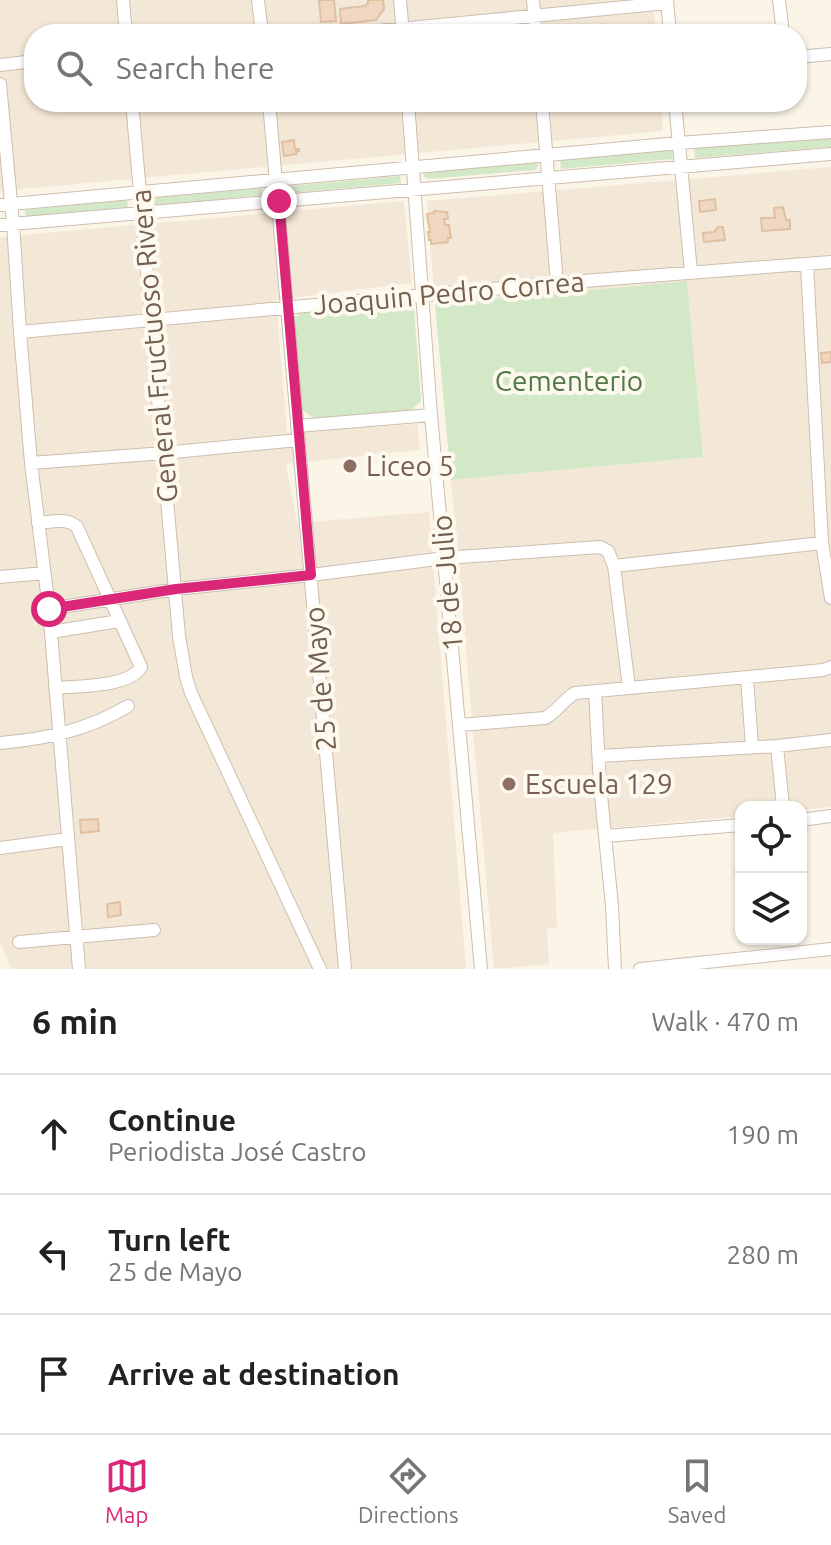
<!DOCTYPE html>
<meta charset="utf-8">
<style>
:root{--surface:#fff;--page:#f6f6f6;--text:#222;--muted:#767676;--line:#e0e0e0;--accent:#db2777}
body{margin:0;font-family:Ubuntu,sans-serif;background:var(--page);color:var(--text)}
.controls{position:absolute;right:24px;bottom:24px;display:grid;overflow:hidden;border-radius:16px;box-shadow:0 2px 6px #0004}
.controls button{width:72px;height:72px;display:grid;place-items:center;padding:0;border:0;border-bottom:2px solid var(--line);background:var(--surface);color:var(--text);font:40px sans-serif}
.stop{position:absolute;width:24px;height:24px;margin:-18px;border:6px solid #db2777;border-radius:50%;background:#fff}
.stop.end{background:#db2777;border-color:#fff;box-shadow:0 2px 8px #0008}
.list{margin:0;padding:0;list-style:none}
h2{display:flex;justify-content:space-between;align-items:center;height:104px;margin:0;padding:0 32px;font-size:34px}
h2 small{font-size:26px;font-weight:400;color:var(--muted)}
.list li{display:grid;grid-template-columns:52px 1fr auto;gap:24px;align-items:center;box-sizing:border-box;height:120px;padding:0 32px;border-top:2px solid var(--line)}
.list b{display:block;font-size:30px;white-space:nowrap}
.list p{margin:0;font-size:26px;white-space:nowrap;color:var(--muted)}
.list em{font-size:26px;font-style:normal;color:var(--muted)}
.icon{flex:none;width:44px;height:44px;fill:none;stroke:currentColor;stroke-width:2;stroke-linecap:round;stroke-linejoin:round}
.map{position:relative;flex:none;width:831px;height:969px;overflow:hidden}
.search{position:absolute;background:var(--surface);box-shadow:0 2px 6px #0004;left:24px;right:24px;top:24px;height:88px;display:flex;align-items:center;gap:20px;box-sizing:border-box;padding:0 28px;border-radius:32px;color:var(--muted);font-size:30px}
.sheet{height:464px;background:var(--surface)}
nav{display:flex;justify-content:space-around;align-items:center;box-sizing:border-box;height:112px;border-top:2px solid var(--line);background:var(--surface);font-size:22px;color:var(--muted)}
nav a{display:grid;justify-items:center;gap:4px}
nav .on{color:var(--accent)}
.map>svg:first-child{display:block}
.residential{fill:#f3e8d7}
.green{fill:#d2e8c7}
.building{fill:#efd7c1;stroke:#e1c0a2;stroke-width:2}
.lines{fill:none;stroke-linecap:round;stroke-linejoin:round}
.minor-casing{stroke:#cdbeaf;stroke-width:14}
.minor{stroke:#fff;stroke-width:12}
.route{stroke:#db2777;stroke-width:10}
.education-dot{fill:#8d6e63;stroke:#fef9ee;stroke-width:3}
.labels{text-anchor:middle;stroke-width:8;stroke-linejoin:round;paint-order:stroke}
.street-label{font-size:28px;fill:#745e4d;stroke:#fef9ee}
.park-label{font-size:28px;fill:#507946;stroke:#fef9ee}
.education-label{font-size:28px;fill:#785e54;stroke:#fef9ee;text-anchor:start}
</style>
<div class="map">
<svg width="831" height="969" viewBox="0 0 831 969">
<rect width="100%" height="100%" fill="#fbf5e8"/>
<path class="residential" d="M0,0H653L656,34H34V102H661L663,131L0,191Z
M831,167V807L801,810V807H741V816L553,833L557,928L547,929L549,964L494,969L451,480L703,457L687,281L435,305L427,201Z
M404,201L412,283L276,300L287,432L417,424L420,450L286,464L297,523L429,512L466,969H11L0,942V237Z"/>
<path class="green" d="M831,137V147L695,158L694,148Z
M672,150L673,159L561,169L560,159Z
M535,161L539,165L535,170L429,179L424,177L425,172Z
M400,176L401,183L290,193V186Z
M262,188V195L155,206L154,198Z
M127,200L128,207L26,217L25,210Z
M687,281L703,457L451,480L435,305Z
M403,302L414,309L421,401L410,411L313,418L302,409L294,318L302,311Z"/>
<path class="building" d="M319,0H334L336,21L321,22Z
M368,0H383L384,9L376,20L341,24L340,9L365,6L368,3Z
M294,140L295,149H299V151H296L297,154L284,156L282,142Z
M715,199L716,210L700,212L699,201Z
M783,207L786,220H790V229L762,231L761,218H775L774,208Z
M434,211L447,212L448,219H444L445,225H449L451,238H448V242L431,244V240H429L428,232H430L427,214L434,213Z
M718,227H723L725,240L704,242L703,233L714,232Z
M831,352V362L822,363L821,353Z
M98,819L99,831L81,833L80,820Z
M120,902L121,915L108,917L107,904Z"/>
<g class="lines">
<g class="minor-casing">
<path id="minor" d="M123,0L126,34
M258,0L262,34
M400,0L403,34
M533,0L536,34
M667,0L670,34
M779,0L783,34
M346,34L667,3
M797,57L831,54
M0,65L34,61
M0,84L13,224L20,332L31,463L49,609L79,969
M132,102L179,636L186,677L191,693L320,969
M269,102L345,969
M408,102L431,415L481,969
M542,102L557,283
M675,102L691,272
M0,205L679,143L831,132
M0,225L831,154
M807,265L822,543L831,598
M20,332L557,283L831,262
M297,426L431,415
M31,463L164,453L298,440
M38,523C51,522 67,517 77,527L141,667C130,687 77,686 55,688
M614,566L822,543
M0,577L44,573
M49,609L176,589L311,575L445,558L600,547L608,551L614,566L629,688
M51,632L119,621
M747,678L752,746
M595,692L600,785L612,906L615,969
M460,725L545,718C557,712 563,700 575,693L823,670L831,667
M0,743C46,739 88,730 128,706
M777,746L783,807
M599,756L777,746L831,740
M801,820L831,816
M605,836L741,825
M0,848L68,839
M19,942L154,930
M640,969L831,949"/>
</g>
<use href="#minor" class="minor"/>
</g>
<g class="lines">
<path class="route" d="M49,609L176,589L311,575L279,201"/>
</g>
<g class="education-dot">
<circle cx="350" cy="466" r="8"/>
<circle cx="509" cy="784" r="8"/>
</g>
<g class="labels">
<g class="street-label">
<text transform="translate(449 293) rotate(-5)" y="10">Joaquin Pedro Correa</text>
<text transform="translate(154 346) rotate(-95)" y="10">General Fructuoso Rivera</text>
<text transform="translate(447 583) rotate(-95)" y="10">18 de Julio</text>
<text transform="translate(320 679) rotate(-95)" y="10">25 de Mayo</text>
</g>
<g class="park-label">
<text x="569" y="391">Cementerio</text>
</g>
<g class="education-label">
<text x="366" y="476">Liceo 5</text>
<text x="525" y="794">Escuela 129</text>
</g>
</g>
</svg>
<div class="controls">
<button><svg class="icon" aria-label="locate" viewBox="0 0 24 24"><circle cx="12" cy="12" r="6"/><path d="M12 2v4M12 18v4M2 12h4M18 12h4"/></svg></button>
<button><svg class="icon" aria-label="layers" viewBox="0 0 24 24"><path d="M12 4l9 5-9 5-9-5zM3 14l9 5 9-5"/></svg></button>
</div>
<div class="stop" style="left:49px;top:609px"></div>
<div class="stop end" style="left:279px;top:201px"></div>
<div class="search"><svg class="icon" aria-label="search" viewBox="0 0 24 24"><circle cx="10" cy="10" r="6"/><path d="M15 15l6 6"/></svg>Search here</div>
</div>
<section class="sheet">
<h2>6 min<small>Walk · 470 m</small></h2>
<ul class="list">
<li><svg class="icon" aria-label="ahead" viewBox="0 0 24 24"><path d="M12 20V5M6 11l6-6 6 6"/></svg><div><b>Continue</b><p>Periodista José Castro</p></div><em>190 m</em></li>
<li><svg class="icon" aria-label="left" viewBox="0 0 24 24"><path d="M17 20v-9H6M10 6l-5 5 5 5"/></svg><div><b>Turn left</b><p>25 de Mayo</p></div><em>280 m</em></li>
<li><svg class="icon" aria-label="arrive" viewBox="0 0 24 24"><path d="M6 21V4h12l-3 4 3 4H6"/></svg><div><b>Arrive at destination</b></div></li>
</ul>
</section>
<nav>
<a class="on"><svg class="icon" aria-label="map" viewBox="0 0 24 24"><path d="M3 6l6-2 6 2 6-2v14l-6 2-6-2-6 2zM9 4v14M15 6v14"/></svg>Map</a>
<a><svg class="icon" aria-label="directions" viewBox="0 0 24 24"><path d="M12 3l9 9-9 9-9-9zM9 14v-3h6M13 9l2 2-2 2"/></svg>Directions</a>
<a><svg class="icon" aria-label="saved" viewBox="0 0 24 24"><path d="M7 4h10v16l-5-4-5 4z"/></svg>Saved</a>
</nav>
